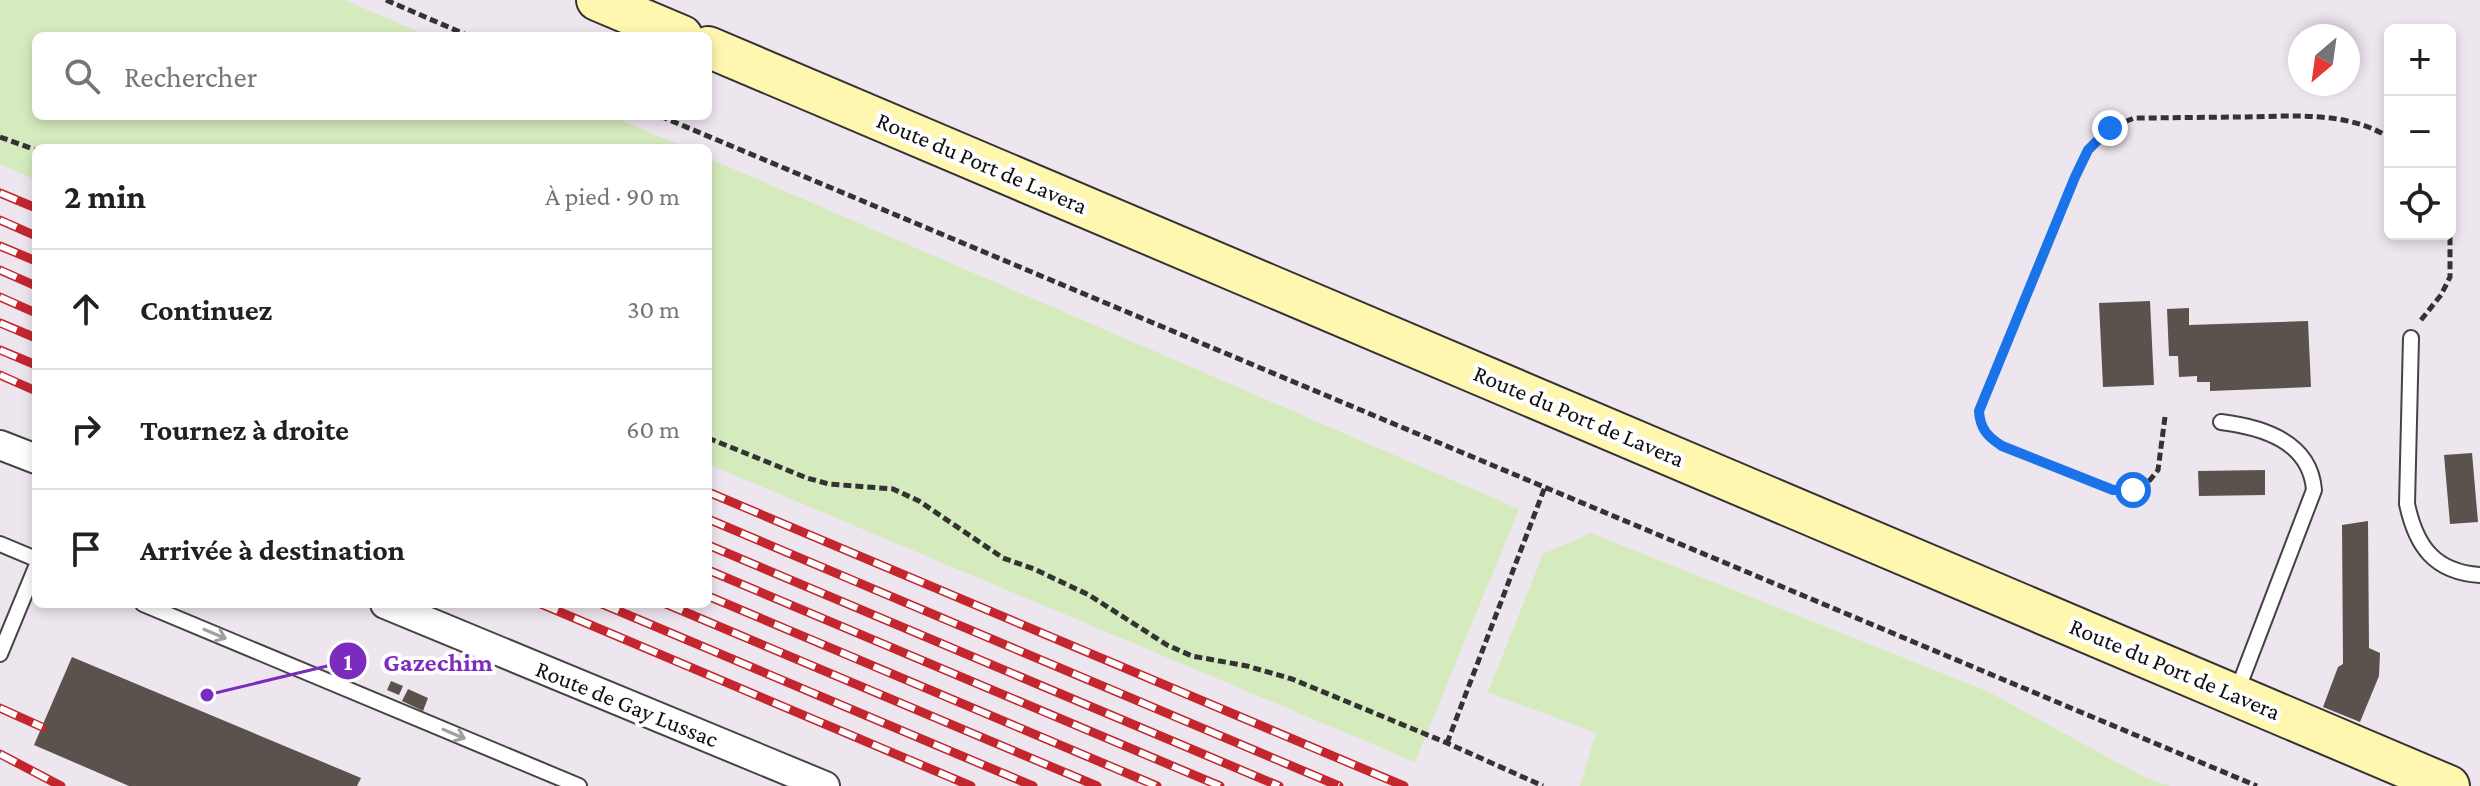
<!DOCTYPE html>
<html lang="fr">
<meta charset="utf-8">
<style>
:root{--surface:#fff;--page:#f2f2f2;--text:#202124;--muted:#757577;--line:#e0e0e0}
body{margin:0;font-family:"Crimson Pro",serif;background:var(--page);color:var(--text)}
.controls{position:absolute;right:24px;top:24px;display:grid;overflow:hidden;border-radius:12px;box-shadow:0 4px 12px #0003}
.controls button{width:72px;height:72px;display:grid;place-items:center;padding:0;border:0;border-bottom:2px solid var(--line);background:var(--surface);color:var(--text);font:40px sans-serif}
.compass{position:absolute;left:2288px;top:24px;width:72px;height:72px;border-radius:50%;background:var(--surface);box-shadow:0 4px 12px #0003;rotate:209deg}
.stop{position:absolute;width:24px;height:24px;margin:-18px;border:6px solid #1a73e8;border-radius:50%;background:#fff}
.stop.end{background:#1a73e8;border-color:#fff;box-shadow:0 2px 8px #0008}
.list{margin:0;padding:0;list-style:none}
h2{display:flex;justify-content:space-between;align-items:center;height:104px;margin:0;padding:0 32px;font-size:34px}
h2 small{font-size:26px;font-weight:400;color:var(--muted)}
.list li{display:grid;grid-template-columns:52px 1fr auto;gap:24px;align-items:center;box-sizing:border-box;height:120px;padding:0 32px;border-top:2px solid var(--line)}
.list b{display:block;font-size:30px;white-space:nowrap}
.list em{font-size:26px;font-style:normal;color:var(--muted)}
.icon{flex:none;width:44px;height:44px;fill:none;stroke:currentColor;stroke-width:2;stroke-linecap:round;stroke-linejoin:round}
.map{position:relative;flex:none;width:2480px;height:786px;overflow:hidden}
.search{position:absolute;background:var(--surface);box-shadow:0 4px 12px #0003;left:32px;top:32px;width:680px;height:88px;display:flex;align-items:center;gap:20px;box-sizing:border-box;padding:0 28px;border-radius:12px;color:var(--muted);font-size:30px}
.panel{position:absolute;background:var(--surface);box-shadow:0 4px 12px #0003;left:32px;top:144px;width:680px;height:464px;border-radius:12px}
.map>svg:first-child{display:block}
.industrial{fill:#eee6ef;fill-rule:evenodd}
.green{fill:#d5ebbd}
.building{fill:#5a524d}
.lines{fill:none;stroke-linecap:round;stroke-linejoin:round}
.lane-casing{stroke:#444;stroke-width:18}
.street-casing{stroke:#444;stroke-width:32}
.secondary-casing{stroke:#333;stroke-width:44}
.path{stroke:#333;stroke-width:5;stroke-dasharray:8 4;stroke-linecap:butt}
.lane{stroke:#fff;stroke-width:14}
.street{stroke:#fff;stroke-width:28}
.secondary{stroke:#fff6b0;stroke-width:40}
.rail-casing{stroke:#c4262e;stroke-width:9}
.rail{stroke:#fff;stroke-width:6;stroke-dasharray:18;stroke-linecap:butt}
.oneway{stroke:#a0a0a0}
.route{stroke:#1a73e8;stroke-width:10}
.labels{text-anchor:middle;stroke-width:8;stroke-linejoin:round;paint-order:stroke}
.street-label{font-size:24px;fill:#111;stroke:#fff}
.leader{fill:none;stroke:#7b2cbf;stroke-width:3}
.callout-dot{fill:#7b2cbf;stroke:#fff;stroke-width:3}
.mark-label{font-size:24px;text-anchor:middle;font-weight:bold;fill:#fff}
.callout-label{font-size:26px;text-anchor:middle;font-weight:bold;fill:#7b2cbf;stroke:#fff;stroke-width:8;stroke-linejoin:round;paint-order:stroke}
</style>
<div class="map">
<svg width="2480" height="786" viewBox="0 0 2480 786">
<rect width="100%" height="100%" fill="#fffdf5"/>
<path class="industrial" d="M0,0H2480V786H0ZM2390,30H2450V234H2390ZM36,36H708V116H36ZM2300,36H2348V84H2300ZM36,148H708V604H36Z"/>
<path class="green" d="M0,0H345L428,36H36V116H612L686,148H36V180L0,164Z
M708,158L1519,509L1415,762L708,464Z
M1591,533L1987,691L2144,777L2170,786H1580L1596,733L1488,692L1543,554Z"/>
<path class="building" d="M2150,301L2154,385L2103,387L2099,303Z
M2189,308V325L2308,321L2311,387L2210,391V382H2197V376L2179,377L2178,356H2169L2167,309Z
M2472,453L2478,522L2450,524L2444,455Z
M2265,470V495L2199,496L2198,471Z
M2368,521L2369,648L2380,653L2379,676L2360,722L2323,707L2338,667L2343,664L2342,525Z
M72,657L361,778L357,786H129L34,745Z
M391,681L403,686L399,695L387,690Z
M408,689L428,698L423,711L402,701Z"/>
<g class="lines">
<g class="lane-casing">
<path id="lane" d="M2411,338L2407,504C2416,546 2434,572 2480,575
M2221,422C2262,427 2310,441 2314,490L2236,694
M0,544L36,559
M143,604L579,786
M0,654L36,567"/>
</g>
<g class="street-casing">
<path id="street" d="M0,445L36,459
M385,604L825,786"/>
</g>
<g class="secondary-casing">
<path id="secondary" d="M597,0L682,36
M708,47L2449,786"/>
</g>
<path class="path" d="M386,0L469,36
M660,116L2257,786
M0,137L36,150
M2421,320L2441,295L2450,277V210
M2165,417L2158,470L2150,480L2133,490H2113L2002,446C1988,437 1980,429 1979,411L2088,150L2110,128L2134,118C2171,118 2209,117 2246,117C2294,116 2348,111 2390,138
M708,438L807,478L829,484L893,489L919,501L1003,558L1034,569L1089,595L1167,645L1192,656L1247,666L1292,679L1447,743L1543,786
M1447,743L1545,487"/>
<use href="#lane" class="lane"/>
<use href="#street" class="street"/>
<use href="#secondary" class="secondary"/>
<g class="rail-casing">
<path id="rail" d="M0,193L36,208
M0,220L36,236
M0,246L36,261
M0,270L36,286
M0,297L36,313
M0,323L36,338
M0,350L36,365
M0,375L36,391
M708,492L1404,786
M708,519L1339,786
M708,545L1279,786
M708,570L1220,786
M708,596L1157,786
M541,604L971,786
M602,604L1033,786
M666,604L1097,786
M0,708L42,727
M0,754L61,786"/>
</g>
<use href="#rail" class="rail"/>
</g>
<defs><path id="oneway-shaft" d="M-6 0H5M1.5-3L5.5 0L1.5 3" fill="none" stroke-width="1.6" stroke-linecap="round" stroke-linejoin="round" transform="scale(2)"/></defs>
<g class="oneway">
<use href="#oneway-shaft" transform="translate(215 634) rotate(23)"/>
<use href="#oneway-shaft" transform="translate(454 734) rotate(23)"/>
</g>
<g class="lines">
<path class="route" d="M2110,128L2088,150L2075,177L1979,411C1980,429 1988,437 2002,446L2113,490H2133"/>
</g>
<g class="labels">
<g class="street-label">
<text transform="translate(982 163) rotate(23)" y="8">Route du Port de Lavera</text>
<text transform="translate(1579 416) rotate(23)" y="8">Route du Port de Lavera</text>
<text transform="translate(2175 669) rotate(23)" y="8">Route du Port de Lavera</text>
<text transform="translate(627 704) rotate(22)" y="8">Route de Gay Lussac</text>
</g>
</g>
<path class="leader" d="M207 695L348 661"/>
<g class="callout-dot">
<circle cx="207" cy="695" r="8"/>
<circle cx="348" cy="661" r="20"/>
</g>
<g class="mark-label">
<text x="348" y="670">1</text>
</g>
<g class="callout-label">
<text x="438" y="671">Gazechim</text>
</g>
</svg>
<div class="controls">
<button>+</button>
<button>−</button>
<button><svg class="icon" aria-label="locate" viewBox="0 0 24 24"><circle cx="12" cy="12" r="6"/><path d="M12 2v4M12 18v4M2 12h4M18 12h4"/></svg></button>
</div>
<svg class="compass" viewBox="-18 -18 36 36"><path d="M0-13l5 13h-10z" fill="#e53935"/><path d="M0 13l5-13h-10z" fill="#757577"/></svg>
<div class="stop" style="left:2133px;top:490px"></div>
<div class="stop end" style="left:2110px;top:128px"></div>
<div class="search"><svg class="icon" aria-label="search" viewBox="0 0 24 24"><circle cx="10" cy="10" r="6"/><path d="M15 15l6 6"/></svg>Rechercher</div>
<section class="panel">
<h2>2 min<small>À pied · 90 m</small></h2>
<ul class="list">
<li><svg class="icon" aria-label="ahead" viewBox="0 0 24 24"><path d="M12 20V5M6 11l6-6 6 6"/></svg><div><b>Continuez</b></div><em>30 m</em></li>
<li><svg class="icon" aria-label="right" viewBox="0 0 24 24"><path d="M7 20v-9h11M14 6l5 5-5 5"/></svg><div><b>Tournez à droite</b></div><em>60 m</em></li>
<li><svg class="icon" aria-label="arrive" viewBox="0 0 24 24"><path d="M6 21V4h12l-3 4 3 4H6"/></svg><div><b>Arrivée à destination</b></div></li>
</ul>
</section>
</div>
